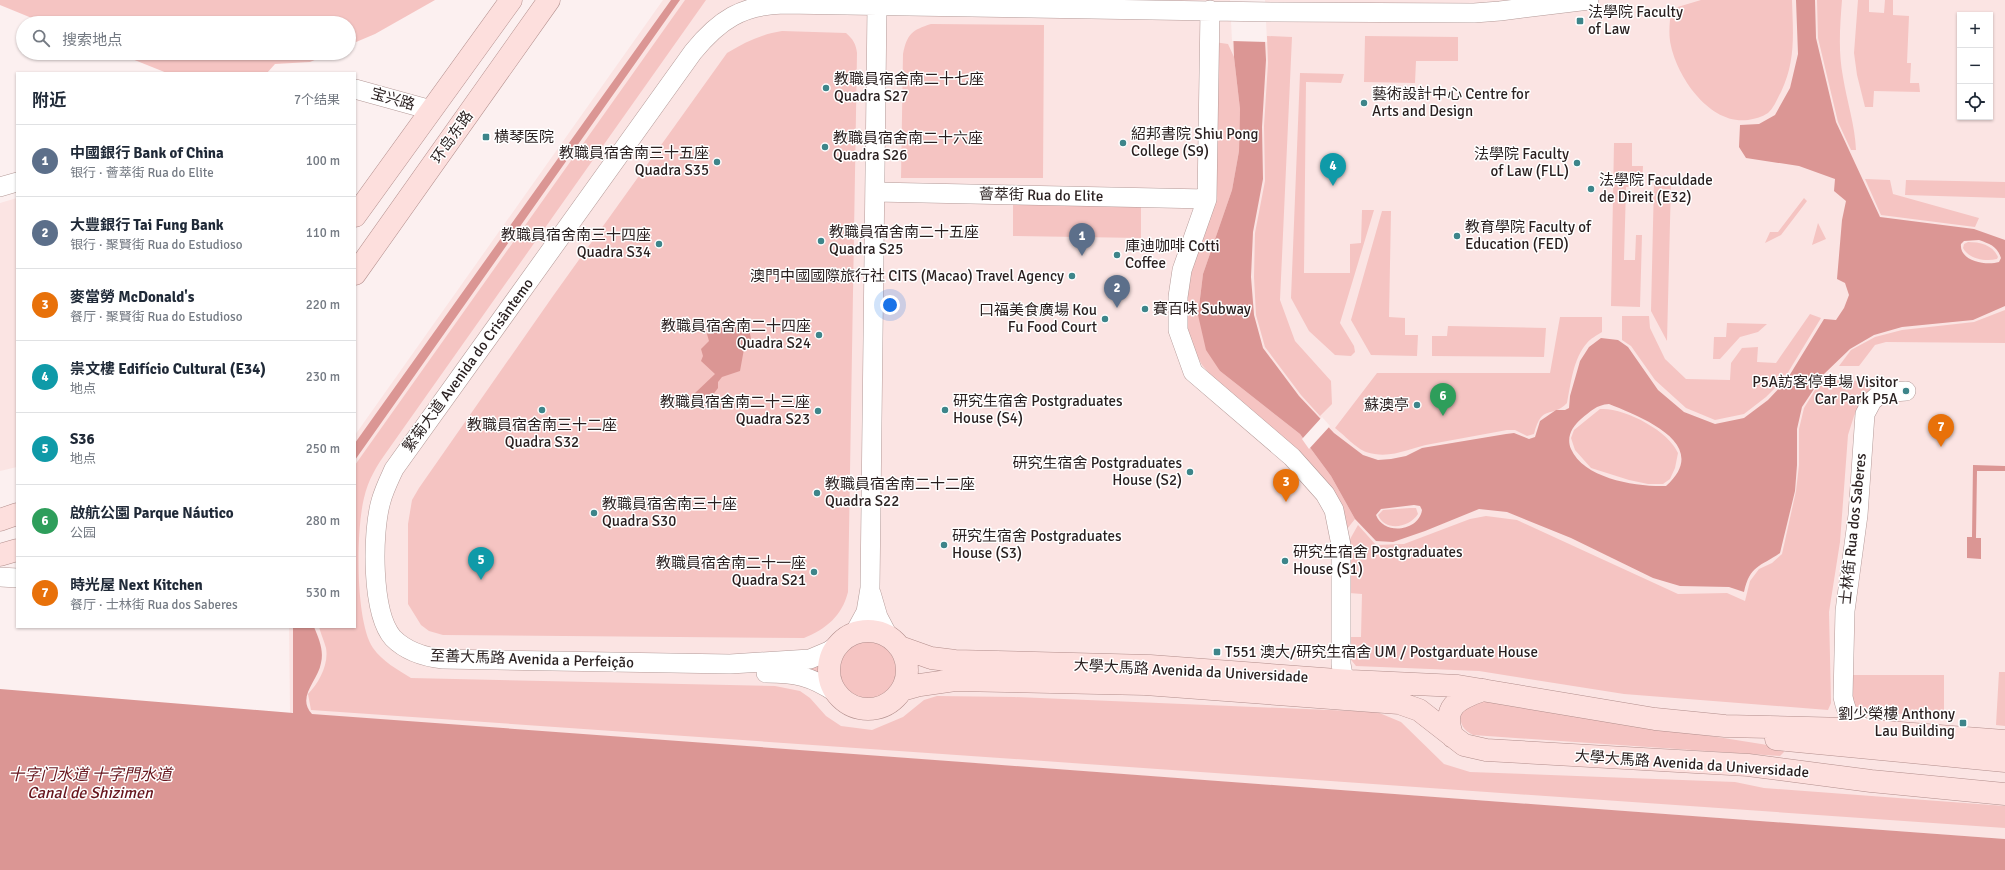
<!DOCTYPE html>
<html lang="zh">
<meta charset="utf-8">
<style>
:root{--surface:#fff;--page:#f2f2f3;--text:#1f2937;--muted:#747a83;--line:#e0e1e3;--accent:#3d858a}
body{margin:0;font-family:Signika,"Noto Sans SC",sans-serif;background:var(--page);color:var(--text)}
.controls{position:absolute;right:12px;top:12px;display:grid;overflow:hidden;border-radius:0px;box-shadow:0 1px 3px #0004}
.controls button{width:36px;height:36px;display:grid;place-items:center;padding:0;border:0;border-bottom:1px solid var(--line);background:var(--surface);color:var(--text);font:20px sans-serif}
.you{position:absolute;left:890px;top:305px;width:14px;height:14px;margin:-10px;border:3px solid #fff;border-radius:50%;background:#1a73e8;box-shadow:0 0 0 6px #1a73e833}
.badge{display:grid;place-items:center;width:26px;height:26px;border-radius:50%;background:var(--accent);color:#fff;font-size:13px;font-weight:700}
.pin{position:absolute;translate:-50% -33px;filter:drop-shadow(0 1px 2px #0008)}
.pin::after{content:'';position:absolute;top:21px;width:14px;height:12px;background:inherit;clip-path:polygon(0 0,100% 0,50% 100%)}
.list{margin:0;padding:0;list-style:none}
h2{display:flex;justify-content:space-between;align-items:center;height:52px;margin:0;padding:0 16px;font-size:17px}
h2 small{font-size:13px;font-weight:400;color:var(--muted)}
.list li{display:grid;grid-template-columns:26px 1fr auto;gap:12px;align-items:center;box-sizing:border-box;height:72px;padding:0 16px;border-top:1px solid var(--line)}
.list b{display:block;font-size:15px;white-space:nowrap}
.list p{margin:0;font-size:13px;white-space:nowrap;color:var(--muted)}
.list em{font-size:13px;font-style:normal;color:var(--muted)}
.icon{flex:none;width:22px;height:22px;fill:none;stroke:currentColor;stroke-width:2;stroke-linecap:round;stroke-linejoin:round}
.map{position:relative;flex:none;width:2005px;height:870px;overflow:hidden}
.search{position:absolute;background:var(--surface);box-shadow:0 1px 3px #0004;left:16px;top:16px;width:340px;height:44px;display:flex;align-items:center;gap:10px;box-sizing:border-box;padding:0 14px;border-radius:22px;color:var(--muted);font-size:15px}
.panel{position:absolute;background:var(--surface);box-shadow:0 1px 3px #0004;left:16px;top:72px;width:340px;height:556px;border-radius:0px}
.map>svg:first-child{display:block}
.built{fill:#fbe4e3;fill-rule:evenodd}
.green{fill:#f5c4c2}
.water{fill:#db9694;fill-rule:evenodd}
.pier{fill:#fcf0f0}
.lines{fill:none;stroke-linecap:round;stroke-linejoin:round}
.minor-casing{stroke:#b49a98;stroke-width:20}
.major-casing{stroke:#b28e8c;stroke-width:23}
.minor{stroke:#fff;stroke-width:19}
.major{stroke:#fddfdd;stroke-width:22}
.poi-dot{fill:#3d858a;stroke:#fff;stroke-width:1.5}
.labels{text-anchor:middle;stroke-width:3;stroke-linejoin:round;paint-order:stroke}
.poi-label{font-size:15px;fill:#291f1f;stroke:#fff;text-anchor:start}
.street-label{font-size:15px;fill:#291f1f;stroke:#fff}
.water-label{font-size:16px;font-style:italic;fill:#67151d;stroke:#fff}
</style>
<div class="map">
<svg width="2005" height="870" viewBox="0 0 2005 870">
<rect width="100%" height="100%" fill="#fcf0f0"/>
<path class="built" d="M663,0H2005V839L290,713L289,627H355V435ZM1960,15H1990V117H1960Z
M17,198V467L0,471V203Z"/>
<path class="green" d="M0,0H435L375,34L349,45V23H44L0,5Z
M685,0H706L388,450C377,465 368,480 364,498C356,530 355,621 373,648C383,662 397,669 411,678L775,686L800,691L810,698L826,716L841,726L872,730L903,717L924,700L937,696L1014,697L1377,712L1401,722L1444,764L1470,772L1735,782L1764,788L2005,806V828L311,710L308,694C319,683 329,664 326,648C324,641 321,634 319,627H355V465Z
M1701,0H1792C1793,34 1796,60 1781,92C1777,99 1774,108 1768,113C1762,117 1754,119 1748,120C1710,125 1678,78 1671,46C1668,34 1670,21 1671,9Z
M1817,0H1842C1840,26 1838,51 1843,77C1847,102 1855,125 1856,150H1851L1838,122L1818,38Z
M1858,0H1869V12L1884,13L1885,0H1893V15L1909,16L1907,63H1911L1910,83H1919L1920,92L1874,91L1873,107H1865L1857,75L1854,53Z
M931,24L1044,25L1043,178H901L903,54C907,34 912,30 931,24Z
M782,31L846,33C853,39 856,44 857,53L848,592C842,616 826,629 804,638L443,635L429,631L421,625L408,604V524L412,500L419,488L553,296L727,53C745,42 762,34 782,31Z
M1267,36L1292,37L1280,300L1295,341L1331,381L1332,404L1320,416L1301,395L1265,347L1256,315L1254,277L1255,233L1265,181L1264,126L1268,63Z
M1365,36L1458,37V61H1416L1415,83L1364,82Z
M1214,42L1228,44L1234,57L1240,109L1239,151L1232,190L1203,274L1198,315L1220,371L1300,434L1331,476L1355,519L1347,529L1202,365L1188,339L1185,286L1201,235Z
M117,53H331L310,62L275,64L267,73H167Z
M1300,73L1344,74L1341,83L1306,82L1304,273H1350V244L1361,243L1362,210H1374L1340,323L1354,346L1355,352L1351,356L1335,355L1309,331L1291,298Z
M1614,143H1632V166H1643L1642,187H1626L1624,260H1635L1636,235H1642L1640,307L1611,306Z
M1865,179L1890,180L1893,194L1979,218L1975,227L1881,215Z
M1906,180L2005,182V198L1905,195Z
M1654,182L1671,183L1667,341L1651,311Z
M1804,198L1807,201L1781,235L1765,243L1770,232H1778Z
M1013,204L1141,206V238L1013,236Z
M1382,211H1391L1389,317L1405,318V335H1418L1417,356L1371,355L1351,320Z
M1818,223L1826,239L1812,245Z
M1968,242C1980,242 1993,245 1998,257L1997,259C1985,262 1969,259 1963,248L1964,244Z
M2005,310V343L1886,342L1875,345L1859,366H1839L1851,350L1875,337L1902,330L1974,322Z
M1810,314L1821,318L1784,379L1766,397L1744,414L1715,420L1686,408L1655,380L1631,346L1622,340V316H1649L1650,328L1665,359L1686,379L1730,380L1731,363L1742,348L1758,347L1757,362L1776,363Z
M1560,317H1602V332C1597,335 1590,339 1587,343C1573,359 1571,383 1567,403C1551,419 1542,403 1534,434L1527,436L1515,430H1507C1482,435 1456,439 1431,444C1408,448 1391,460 1366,452C1357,449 1343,434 1335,428L1377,373H1550Z
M1727,323L1767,324L1758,332L1740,337L1720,359H1713L1714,337H1726Z
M1448,326L1546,328L1544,357L1432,356V336H1447Z
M1821,380L1877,381L1863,398L1854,416L1848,435L1840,542L1829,612L1831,703L1828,710L1624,694L1479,671L1356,666L1348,656L1347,637H1361L1362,594L1349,593V541L1358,525L1376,545L1404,544L1470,519L1486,516L1517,520L1678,594L1727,593L1745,601L1750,581L1759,569L1772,563L1782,554L1796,491L1799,465V429L1804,408Z
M1600,409C1624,407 1669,431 1678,453L1675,468L1670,479L1663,484H1648L1629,480L1591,468L1575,450L1571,438L1574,430Z
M1410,508H1416L1418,514C1409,528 1385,532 1378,515L1383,510Z
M839 670a29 29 0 1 1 58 0a29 29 0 1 1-58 0Z
M826,661L824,677L800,667Z
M1999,672H2005V726L1996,725Z
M1847,675H1944V716L1847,711Z
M1478,699L1780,747L1784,752L1780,756L1473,735C1463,730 1460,724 1460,713Z"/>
<path class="water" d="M671,0H680L355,460V443Z
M1232,0L1263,1L1266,60L1262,127L1263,179L1253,232L1251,277L1254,315L1263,348L1299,396L1334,433L1363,455L1378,460L1391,459L1406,456L1422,448L1506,434L1514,433L1529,439L1535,437L1540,421L1556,410H1565L1569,408L1570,396L1580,361L1589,347L1601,338L1618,340L1628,347L1658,390L1684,412L1715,424L1744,418L1768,400L1786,381L1824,319L1836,320L1844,308L1849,295L1845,283L1837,279L1842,220L1846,201L1834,191L1835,179L1799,166L1746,158L1739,147L1740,125L1759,124L1775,115L1790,88L1798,54L1796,0H1815L1816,38L1836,122L1880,217L1974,229L2005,240V306L1973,320L1902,327L1874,335L1850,349L1824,374L1802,407L1797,429V465L1795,491L1780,553C1760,567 1750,565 1744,592L1729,587L1680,586L1653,578L1571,538L1507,512L1479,509L1425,531L1393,542L1376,541L1355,519L1331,476L1300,434L1220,371L1206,350L1198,315L1203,274L1232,190L1239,151L1240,109L1234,57ZM1979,240C1990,244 1997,246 2001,258L1999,262C1986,266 1959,261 1961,244L1964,241ZM1609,404C1641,417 1713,444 1666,486C1637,487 1584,479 1571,449C1566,437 1572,427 1581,419C1591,411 1596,405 1609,404ZM1414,505L1420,506L1422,510C1419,531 1384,536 1376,515L1381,509Z
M715,318L730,327L746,325L749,328L751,339L744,349L740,371L722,377L718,382V388L712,396H700L694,394L715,374L701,361L703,356L701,349L709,341L707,334V322Z
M1973,465L2005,466V471H1977L1976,538H1981V559L1967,558V537H1972Z
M293,627H314C319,639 324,650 321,663C318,681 296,697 312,714L2005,839V870H0V689L293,713Z"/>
<path class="pier" d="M1230,0H1265L1267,42L1232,41Z
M1322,417L1330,426L1309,449L1302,439Z"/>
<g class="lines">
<g class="minor-casing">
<path id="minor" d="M1210,10L1207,199L1182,270L1178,297V330L1193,372L1292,457L1325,494L1334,510L1341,545V664L1343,675L1350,681
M355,89L431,110
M0,187L17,182
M875,192L1207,199
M0,577L17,578
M871,593L878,617L888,636
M854,634L866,612L870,588L877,6
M839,644L829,651L810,659L730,664L443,659C424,657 407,652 393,638C371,613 372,532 381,501C384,490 389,480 394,469L693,52C719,20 742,5 784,4L1277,12L1474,13L1500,11L1589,0
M766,673C795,673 811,676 836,693
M1869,730C1852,723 1847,716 1843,697L1845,611L1858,515L1865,414L1872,401L1881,393L1906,391"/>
</g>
<g class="major-casing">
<path id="major" d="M355,216L511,0
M355,274L549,0
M0,520L17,514
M0,555L17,550
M829 670a39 39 0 1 1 78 0a39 39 0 1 1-78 0Z
M900,647L931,658L955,661L1150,666L1350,681L1458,686L1655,719L1725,726L1848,729L2005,741
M902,690L920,685L955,680L1145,684L1399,703L1419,710L1464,745L1486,750L1748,765L1871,781L2005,794
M1453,737C1441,707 1457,699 1483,690
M1776,739L2005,761"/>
</g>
<use href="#minor" class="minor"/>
<use href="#major" class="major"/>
</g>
<g class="poi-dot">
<rect x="1576" y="17" width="8" height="8" rx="2"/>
<circle cx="826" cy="88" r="4"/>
<circle cx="1364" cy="103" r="4"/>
<rect x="482" y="133" width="8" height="8" rx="2"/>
<circle cx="1123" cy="143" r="4"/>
<circle cx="825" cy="147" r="4"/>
<circle cx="717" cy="162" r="4"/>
<circle cx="1577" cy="163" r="4"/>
<circle cx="1591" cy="189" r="4"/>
<circle cx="1457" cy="236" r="4"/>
<circle cx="821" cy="241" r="4"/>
<circle cx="659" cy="244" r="4"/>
<circle cx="1117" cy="255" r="4"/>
<circle cx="1072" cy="276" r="4"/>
<circle cx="1145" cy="309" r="4"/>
<circle cx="1105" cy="319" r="4"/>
<circle cx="819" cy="335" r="4"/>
<circle cx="1906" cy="391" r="4"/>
<circle cx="1417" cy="405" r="4"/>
<circle cx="542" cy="410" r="4"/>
<circle cx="945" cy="410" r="4"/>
<circle cx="818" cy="411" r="4"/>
<circle cx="1190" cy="472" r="4"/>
<circle cx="817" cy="493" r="4"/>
<circle cx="594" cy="513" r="4"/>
<circle cx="944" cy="545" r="4"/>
<circle cx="1285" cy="561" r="4"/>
<circle cx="814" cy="572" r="4"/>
<rect x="1213" y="648" width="8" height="8" rx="2"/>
<rect x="1959" y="719" width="8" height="8" rx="2"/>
</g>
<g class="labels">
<g class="poi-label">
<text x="1588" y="17">法學院 Faculty<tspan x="1588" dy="17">of Law</tspan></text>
<text x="834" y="84">教職員宿舍南二十七座<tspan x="834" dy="17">Quadra S27</tspan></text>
<text x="1372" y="99">藝術設計中心 Centre for<tspan x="1372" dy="17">Arts and Design</tspan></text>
<text x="1131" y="139">紹邦書院 Shiu Pong<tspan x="1131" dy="17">College (S9)</tspan></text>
<text x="494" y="142">横琴医院</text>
<text x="833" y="143">教職員宿舍南二十六座<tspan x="833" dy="17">Quadra S26</tspan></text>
<text x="709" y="158" text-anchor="end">教職員宿舍南三十五座<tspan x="709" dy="17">Quadra S35</tspan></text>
<text x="1569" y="159" text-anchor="end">法學院 Faculty<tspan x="1569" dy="17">of Law (FLL)</tspan></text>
<text x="1599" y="185">法學院 Faculdade<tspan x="1599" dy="17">de Direit (E32)</tspan></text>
<text x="1465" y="232">教育學院 Faculty of<tspan x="1465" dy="17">Education (FED)</tspan></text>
<text x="829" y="237">教職員宿舍南二十五座<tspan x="829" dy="17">Quadra S25</tspan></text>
<text x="651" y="240" text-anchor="end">教職員宿舍南三十四座<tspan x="651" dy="17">Quadra S34</tspan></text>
<text x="1125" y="251">庫迪咖啡 Cotti<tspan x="1125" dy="17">Coffee</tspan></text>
<text x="1064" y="281" text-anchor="end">澳門中國國際旅行社 CITS (Macao) Travel Agency</text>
<text x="1153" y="314">賽百味 Subway</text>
<text x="1097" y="315" text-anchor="end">口福美食廣場 Kou<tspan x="1097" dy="17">Fu Food Court</tspan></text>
<text x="811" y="331" text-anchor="end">教職員宿舍南二十四座<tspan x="811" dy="17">Quadra S24</tspan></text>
<text x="1898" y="387" text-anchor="end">P5A訪客停車場 Visitor<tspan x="1898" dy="17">Car Park P5A</tspan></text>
<text x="953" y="406">研究生宿舍 Postgraduates<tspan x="953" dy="17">House (S4)</tspan></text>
<text x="810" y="407" text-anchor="end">教職員宿舍南二十三座<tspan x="810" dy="17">Quadra S23</tspan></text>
<text x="1409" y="410" text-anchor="end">蘇澳亭</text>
<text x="542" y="430" text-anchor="middle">教職員宿舍南三十二座<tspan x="542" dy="17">Quadra S32</tspan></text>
<text x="1182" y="468" text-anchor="end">研究生宿舍 Postgraduates<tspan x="1182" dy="17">House (S2)</tspan></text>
<text x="825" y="489">教職員宿舍南二十二座<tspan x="825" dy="17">Quadra S22</tspan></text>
<text x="602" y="509">教職員宿舍南三十座<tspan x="602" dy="17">Quadra S30</tspan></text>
<text x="952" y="541">研究生宿舍 Postgraduates<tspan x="952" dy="17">House (S3)</tspan></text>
<text x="1293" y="557">研究生宿舍 Postgraduates<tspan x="1293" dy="17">House (S1)</tspan></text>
<text x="806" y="568" text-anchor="end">教職員宿舍南二十一座<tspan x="806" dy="17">Quadra S21</tspan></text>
<text x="1225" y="657">T551 澳大/研究生宿舍 UM / Postgarduate House</text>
<text x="1955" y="719" text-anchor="end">劉少榮樓 Anthony<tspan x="1955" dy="17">Lau Building</tspan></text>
</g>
<g class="street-label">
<text transform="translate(393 99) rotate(16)" y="5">宝兴路</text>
<text transform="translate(452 137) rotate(-55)" y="5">环岛东路</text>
<text transform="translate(1041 195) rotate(1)" y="5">薈萃街 Rua do Elite</text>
<text transform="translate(468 365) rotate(-54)" y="5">繁菊大道 Avenida do Crisântemo</text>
<text transform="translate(1853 529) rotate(-84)" y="5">士林街 Rua dos Saberes</text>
<text transform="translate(532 659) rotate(2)" y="5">至善大馬路 Avenida a Perfeição</text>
<text transform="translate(1191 671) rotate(3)" y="5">大學大馬路 Avenida da Universidade</text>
<text transform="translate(1692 764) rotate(4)" y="5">大學大馬路 Avenida da Universidade</text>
</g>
<g class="water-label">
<text x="90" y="780">十字门水道 十字門水道<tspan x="90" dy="18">Canal de Shizimen</tspan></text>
</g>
</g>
</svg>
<div class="controls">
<button>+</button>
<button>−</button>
<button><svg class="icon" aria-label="locate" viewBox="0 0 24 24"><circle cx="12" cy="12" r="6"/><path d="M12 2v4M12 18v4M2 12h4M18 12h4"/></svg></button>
</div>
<div class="you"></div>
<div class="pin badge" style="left:1082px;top:256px;background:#5c6f8a">1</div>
<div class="pin badge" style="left:1117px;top:308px;background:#5c6f8a">2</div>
<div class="pin badge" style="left:1286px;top:502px;background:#e8710a">3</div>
<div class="pin badge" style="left:1333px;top:186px;background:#0f9aa8">4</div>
<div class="pin badge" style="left:481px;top:580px;background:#0f9aa8">5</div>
<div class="pin badge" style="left:1443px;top:416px;background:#2e9e5b">6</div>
<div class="pin badge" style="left:1941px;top:447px;background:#e8710a">7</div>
<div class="search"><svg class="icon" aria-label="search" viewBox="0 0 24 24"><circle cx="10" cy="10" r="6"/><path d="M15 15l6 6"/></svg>搜索地点</div>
<section class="panel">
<h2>附近<small>7个结果</small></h2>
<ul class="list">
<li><span class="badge" style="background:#5c6f8a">1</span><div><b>中國銀行 Bank of China</b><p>银行 · 薈萃街 Rua do Elite</p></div><em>100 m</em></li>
<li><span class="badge" style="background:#5c6f8a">2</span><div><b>大豐銀行 Tai Fung Bank</b><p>银行 · 聚賢街 Rua do Estudioso</p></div><em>110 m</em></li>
<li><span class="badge" style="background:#e8710a">3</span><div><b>麥當勞 McDonald's</b><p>餐厅 · 聚賢街 Rua do Estudioso</p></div><em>220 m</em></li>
<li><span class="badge" style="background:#0f9aa8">4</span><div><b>祟文樓 Edifício Cultural (E34)</b><p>地点</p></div><em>230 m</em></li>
<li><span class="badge" style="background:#0f9aa8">5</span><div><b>S36</b><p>地点</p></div><em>250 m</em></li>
<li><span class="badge" style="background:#2e9e5b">6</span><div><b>啟航公園 Parque Náutico</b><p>公园</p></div><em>280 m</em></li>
<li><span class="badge" style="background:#e8710a">7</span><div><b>時光屋 Next Kitchen</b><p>餐厅 · 士林街 Rua dos Saberes</p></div><em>530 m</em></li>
</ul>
</section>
</div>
